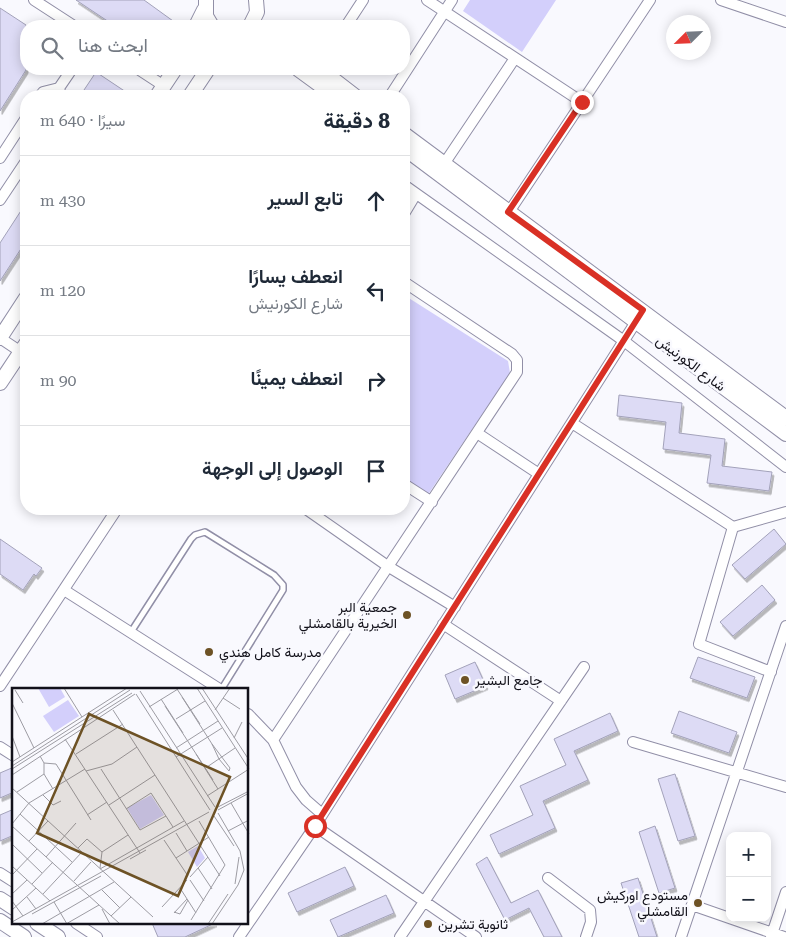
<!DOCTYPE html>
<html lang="ar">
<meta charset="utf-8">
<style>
:root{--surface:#fff;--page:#f6f6f7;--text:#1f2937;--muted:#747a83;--line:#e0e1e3}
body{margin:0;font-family:"Roboto Serif",Vazirmatn,serif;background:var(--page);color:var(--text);direction:rtl}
.controls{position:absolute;right:15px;bottom:15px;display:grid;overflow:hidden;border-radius:10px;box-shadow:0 2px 12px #0003}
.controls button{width:45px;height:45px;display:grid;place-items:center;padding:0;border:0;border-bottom:1px solid var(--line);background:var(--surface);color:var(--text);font:25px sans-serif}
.compass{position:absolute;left:666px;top:15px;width:45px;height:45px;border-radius:50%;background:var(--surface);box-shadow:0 2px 12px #0003;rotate:246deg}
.stop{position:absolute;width:15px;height:15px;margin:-11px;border:4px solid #d93025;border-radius:50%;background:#fff}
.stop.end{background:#d93025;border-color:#fff;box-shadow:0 1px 5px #0008}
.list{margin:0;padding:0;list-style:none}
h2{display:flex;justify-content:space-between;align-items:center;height:65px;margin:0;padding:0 20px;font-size:21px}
h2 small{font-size:16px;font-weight:400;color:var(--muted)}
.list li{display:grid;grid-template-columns:32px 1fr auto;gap:15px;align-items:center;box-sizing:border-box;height:90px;padding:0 20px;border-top:1px solid var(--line)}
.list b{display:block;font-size:19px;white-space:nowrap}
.list p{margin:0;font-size:16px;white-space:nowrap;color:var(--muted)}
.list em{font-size:16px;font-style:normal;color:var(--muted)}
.icon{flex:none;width:28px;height:28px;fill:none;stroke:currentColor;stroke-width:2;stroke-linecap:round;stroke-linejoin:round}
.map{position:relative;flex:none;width:786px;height:937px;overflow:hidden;direction:ltr}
.search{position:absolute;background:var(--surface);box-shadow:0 2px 12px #0003;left:20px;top:20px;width:390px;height:55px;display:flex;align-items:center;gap:12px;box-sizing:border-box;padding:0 18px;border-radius:20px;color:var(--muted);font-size:19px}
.panel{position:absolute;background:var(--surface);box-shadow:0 2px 12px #0003;left:20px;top:90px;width:390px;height:425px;border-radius:20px;direction:rtl}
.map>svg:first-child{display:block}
.green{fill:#d3cffb}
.building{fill:#dddbf5;stroke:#a3a2ba;filter:url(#shadow)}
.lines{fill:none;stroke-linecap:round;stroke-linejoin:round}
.lane-casing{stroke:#918fa7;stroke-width:8}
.street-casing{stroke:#918fa7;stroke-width:12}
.secondary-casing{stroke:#918fa7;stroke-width:16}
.lane{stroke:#fff;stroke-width:5}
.street{stroke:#fff;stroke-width:10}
.secondary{stroke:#fff;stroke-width:14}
.route{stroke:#d93025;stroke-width:6}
.poi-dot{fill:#6d5225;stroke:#f9f9fe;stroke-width:2}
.labels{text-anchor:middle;stroke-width:5;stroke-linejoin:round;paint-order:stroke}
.street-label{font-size:14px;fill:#12111a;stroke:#f9f9fe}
.poi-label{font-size:14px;fill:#12111a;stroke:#f9f9fe;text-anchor:start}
.inset-road{fill:none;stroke:#9d9ca3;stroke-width:1}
.view{fill:#6d5225;fill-opacity:0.15;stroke:#6d5225;stroke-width:2.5}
.inset-edge{fill:none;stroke:#12111a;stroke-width:2.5}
</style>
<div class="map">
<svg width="786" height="937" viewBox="0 0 786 937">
<defs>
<filter id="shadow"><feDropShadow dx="2" dy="3.5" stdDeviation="0" flood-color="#0004"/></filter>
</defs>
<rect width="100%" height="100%" fill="#f9f9fe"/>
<path class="green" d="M470,0H556L522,52L463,11Z
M404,295L508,361L510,373L427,496L404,481Z"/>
<path class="building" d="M76,0H144L180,26H115Z
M0,8L26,25V70L0,111Z
M96,72L132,96H87L82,93Z
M26,203V241L0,281V243Z
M619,395L682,403L679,433L725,439L722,466L772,472L769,491L707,483L711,455L663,449L666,422L617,416Z
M774,529L786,544L745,579L732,565Z
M0,539L42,568L36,576L34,574L23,590L0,574Z
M762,585L775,600L733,636L720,622Z
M698,657L755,677L747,698L690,678Z
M475,662L486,686L455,699L445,675Z
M679,711L737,732L729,753L671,733Z
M610,713L618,731L574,751L588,780L543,801L555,828L499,854L490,835L533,815L520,786L566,765L554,739Z
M14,767V792L0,798V773Z
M675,774L695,836L678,841L658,779Z
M14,809V835L0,841V815Z
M655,826L675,888L659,893L639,832Z
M487,857L511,903L538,890L562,937H544L529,908L505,920L476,864Z
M345,867L354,886L297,912L288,893Z
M638,878L657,937H639L621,883Z
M386,895L394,913L338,937L330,920Z
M152,923H215L185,937H158Z"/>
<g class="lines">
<g class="lane-casing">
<path id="lane" d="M19,171L26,176
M131,632L191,539L195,535L205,532L274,575L283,585V590L221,690"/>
</g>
<g class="street-casing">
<path id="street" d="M34,0L74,26
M427,0L582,102
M721,0L786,22
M346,26L363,0
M138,69L164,86
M40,96L43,92L59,88
M61,96L59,88L72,69
M390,96L452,0
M0,158L26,118
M444,164L515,58
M404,185L624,341L786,467
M0,200L26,161
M509,212L650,0
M404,214L416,194
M0,338L21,352
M572,423L733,527
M477,433L539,474
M404,484L432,502
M306,509L389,567L455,607
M64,590L221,690
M443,624L561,701
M771,672L699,644L733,527L786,512
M0,686L117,509
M248,714L273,740L296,787L306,800L322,814
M273,740L517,372V360L512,354L404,282
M633,742L786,787
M0,747L14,756
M315,826L476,937
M0,873L14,882
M548,878L590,910L591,922L586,937
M692,905L784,937
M76,923L97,937
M239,937L315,826L639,317
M400,937L584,667
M681,937L786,626
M771,937L786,892"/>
</g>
<g class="secondary-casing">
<path id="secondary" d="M206,0V16L212,26
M196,26L204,10
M250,26L257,12L256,0
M298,69L335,96
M320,69L355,96
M157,96L175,69
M190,96L208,69
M404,134L786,418
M404,148L786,434
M0,338L26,298
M0,383L26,344
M0,899L14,908
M0,921L24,937
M37,923L58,937"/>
</g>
<use href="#lane" class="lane"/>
<use href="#street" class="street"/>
<use href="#secondary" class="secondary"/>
</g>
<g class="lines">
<path class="route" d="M315,826L643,310L508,212L582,102"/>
</g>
<g class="poi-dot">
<circle cx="407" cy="615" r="5"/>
<circle cx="209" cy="652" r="5"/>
<circle cx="465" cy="680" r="5"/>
<circle cx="698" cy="903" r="5"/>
<circle cx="428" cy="924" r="5"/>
</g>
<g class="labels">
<g class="street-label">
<text transform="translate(691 363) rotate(37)" y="5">شارع الكورنيش</text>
</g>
<g class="poi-label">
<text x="397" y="612" text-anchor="end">جمعية البر<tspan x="397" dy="16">الخيرية بالقامشلي</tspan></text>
<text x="219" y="657">مدرسة كامل هندي</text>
<text x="475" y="685">جامع البشير</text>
<text x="688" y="900" text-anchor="end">مستودع اوركيش<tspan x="688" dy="16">القامشلي</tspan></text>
<text x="438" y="929">ثانوية تشرين</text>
</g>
</g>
<g transform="translate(12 688)">
<rect width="236" height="236" fill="#f9f9fe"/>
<path d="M26,0H48L53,9L37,19ZM56,12L67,28L42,44L31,28ZM139,107L152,127L128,141L115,120ZM186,158L193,170L185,179L176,164Z" fill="#d3cffb"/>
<path class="inset-road" d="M52,0L70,29M185,0L237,81M190,0L237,72M165,1L188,36M3,2L11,15M128,3L203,119M124,6L198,122M170,9L200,56M211,10L228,21M149,11L171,45M0,15L22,60M153,18L201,92M137,19L166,1M101,22L208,188M203,22L218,0M164,31L193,13M0,48L8,69M222,50L230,34M53,51L128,165M200,56L218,80L217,83L207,71ZM164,60L206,33M64,66L111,36M184,66L206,101M28,68L32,75L44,76L79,132M164,69L210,40M0,74L115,0M32,75V86L41,101M0,78L118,2M195,79L223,60M0,81L120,5M89,81L128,142L154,128M74,83L100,76L125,59M0,87L123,6M0,100L141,229M5,104L32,86M31,107L41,117L49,113M195,108L237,81M219,115L237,146M97,117L143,87M204,120L237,103M114,121L139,105L161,139M206,122L237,105M8,126L60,174M75,127L95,114M202,128L222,158M0,136L17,115L73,81M0,138L108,236M216,143L237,132M164,145L175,163M152,152L176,188M17,153L36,133M1,157L30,185M66,160L75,151L90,164L88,180M90,164L116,147M34,169L64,135M164,170L197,149M118,171L134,162M0,178L38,213M186,180L200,201M88,181L172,133M0,187L25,161M178,189L196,169M178,192L192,213M62,193L79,174M20,196L41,174M223,196L227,169M168,200L184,225M90,202L108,220M0,206L15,192M31,206L70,164M15,209L24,221M0,213L11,228M42,214L55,236M150,219L175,192M90,221L98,236M0,222L24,200M162,224L168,226L176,212M162,225L175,211M20,226L89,188M99,228L119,209M179,232L213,177L187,133M0,234L197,124M30,236L102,194M54,236L87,217M196,236L216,206M200,236L226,197L232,182L228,163L206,125"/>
<path class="view" d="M77,26L218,89L166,208L25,145Z"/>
<rect width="236" height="236" class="inset-edge"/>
</g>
</svg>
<div class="controls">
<button>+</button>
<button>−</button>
</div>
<svg class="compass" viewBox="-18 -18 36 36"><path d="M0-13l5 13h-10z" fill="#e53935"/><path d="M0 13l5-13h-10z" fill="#747a83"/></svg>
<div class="stop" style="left:315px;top:826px"></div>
<div class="stop end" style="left:582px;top:102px"></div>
<div class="search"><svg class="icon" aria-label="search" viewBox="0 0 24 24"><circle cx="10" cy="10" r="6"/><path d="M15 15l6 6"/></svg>ابحث هنا</div>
<section class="panel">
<h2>8 دقيقة<small>سيرًا · 640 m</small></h2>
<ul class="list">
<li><svg class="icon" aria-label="ahead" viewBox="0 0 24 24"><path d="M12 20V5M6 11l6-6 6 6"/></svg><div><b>تابع السير</b></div><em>430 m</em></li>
<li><svg class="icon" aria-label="left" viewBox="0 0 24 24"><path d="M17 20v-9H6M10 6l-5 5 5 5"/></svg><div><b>انعطف يسارًا</b><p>شارع الكورنيش</p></div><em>120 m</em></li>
<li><svg class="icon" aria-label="right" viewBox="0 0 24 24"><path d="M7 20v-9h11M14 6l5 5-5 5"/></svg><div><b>انعطف يمينًا</b></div><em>90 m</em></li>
<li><svg class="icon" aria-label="arrive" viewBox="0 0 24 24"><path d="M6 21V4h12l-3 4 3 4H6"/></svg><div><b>الوصول إلى الوجهة</b></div></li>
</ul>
</section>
</div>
